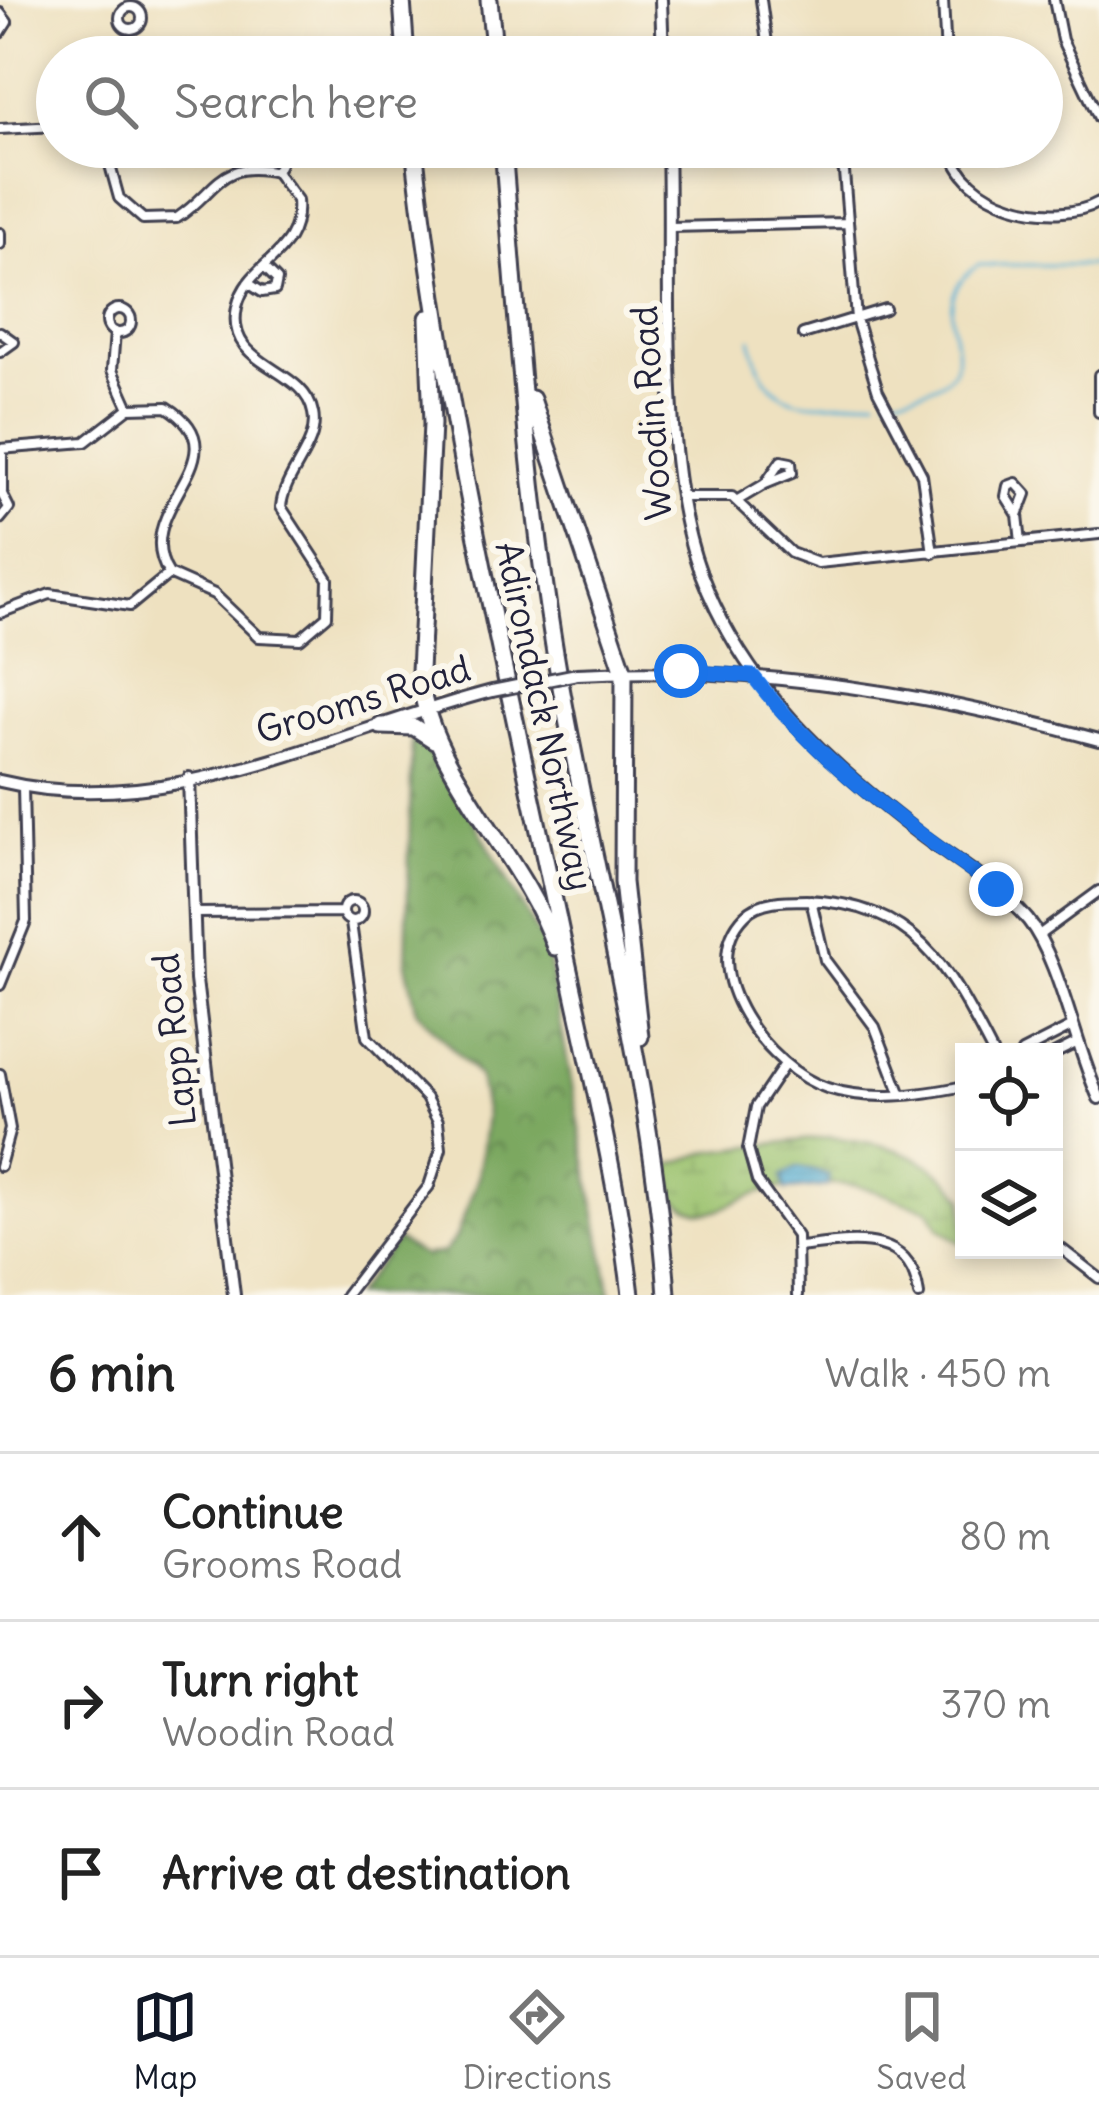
<!DOCTYPE html>
<meta charset="utf-8">
<style>
:root{--surface:#fff;--page:#f6f6f6;--text:#222;--muted:#767676;--line:#e0e0e0;--accent:#111827}
body{margin:0;font-family:Delius,sans-serif;background:var(--page);color:var(--text)}
.controls{position:absolute;right:36px;bottom:36px;display:grid;overflow:hidden;border-radius:0px;box-shadow:0 6px 18px #0003}
.controls button{width:108px;height:108px;display:grid;place-items:center;padding:0;border:0;border-bottom:3px solid var(--line);background:var(--surface);color:var(--text);font:60px sans-serif}
.stop{position:absolute;width:36px;height:36px;margin:-27px;border:9px solid #1a73e8;border-radius:50%;background:#fff}
.stop.end{background:#1a73e8;border-color:#fff;box-shadow:0 3px 12px #0008}
.list{margin:0;padding:0;list-style:none}
h2{display:flex;justify-content:space-between;align-items:center;height:156px;margin:0;padding:0 48px;font-size:51px}
h2 small{font-size:39px;font-weight:400;color:var(--muted)}
.list li{display:grid;grid-template-columns:78px 1fr auto;gap:36px;align-items:center;box-sizing:border-box;height:168px;padding:0 48px;border-top:3px solid var(--line)}
.list b{display:block;font-size:45px;white-space:nowrap}
.list p{margin:0;font-size:39px;white-space:nowrap;color:var(--muted)}
.list em{font-size:39px;font-style:normal;color:var(--muted)}
.icon{flex:none;width:66px;height:66px;fill:none;stroke:currentColor;stroke-width:2;stroke-linecap:round;stroke-linejoin:round}
.map{position:relative;flex:none;width:1099px;height:1295px;overflow:hidden}
.search{position:absolute;background:var(--surface);box-shadow:0 6px 18px #0003;left:36px;right:36px;top:36px;height:132px;display:flex;align-items:center;gap:30px;box-sizing:border-box;padding:0 42px;border-radius:66px;color:var(--muted);font-size:45px}
.sheet{height:660px;background:var(--surface)}
nav{display:flex;justify-content:space-around;align-items:center;box-sizing:border-box;height:168px;border-top:3px solid var(--line);background:var(--surface);font-size:33px;color:var(--muted)}
nav a{display:grid;justify-items:center;gap:6px}
nav .on{color:var(--accent)}
.map>svg:first-child{display:block}
.forest{fill:url(#forest-crowns);stroke:#4f654e;stroke-width:3}
.wetland{fill:url(#wetland-marsh);stroke:#5e7254;stroke-width:3}
.water{fill:url(#water-rules);stroke:#3d6a88;stroke-width:3}
.lines{fill:none;stroke-linecap:round;stroke-linejoin:round}
.stream{stroke:#58b1d5;stroke-width:3}
.street-casing{stroke:#413f4f;stroke-width:14}
.secondary-casing{stroke:#413f4f;stroke-width:16}
.highway-casing{stroke:#413f4f;stroke-width:21}
.street{stroke:#fff;stroke-width:8}
.secondary{stroke:#fff;stroke-width:10}
.highway{stroke:#fff;stroke-width:15}
.secondary-bridge-casing{stroke:#413f4f;stroke-width:16;stroke-linecap:butt}
.secondary-bridge{stroke:#fff;stroke-width:10}
.route{stroke:#1a73e8;stroke-width:15}
.labels{text-anchor:middle;stroke-width:12;stroke-linejoin:round;paint-order:stroke}
.street-label{font-size:36px;fill:#22223b;stroke:#fbf7ec}
</style>
<div class="map">
<svg width="1099" height="1295" viewBox="0 0 1099 1295">
<defs>
<pattern id="forest-crowns" width="20" height="18" patternUnits="userSpaceOnUse" patternTransform="scale(3)"><rect width="20" height="18" fill="#7ca861"/><path d="M2 6a3 3 0 1 1 6 0M12 15a3 3 0 1 1 6 0" fill="none" stroke="#658851"/></pattern>
<pattern id="wetland-marsh" width="20" height="14" patternUnits="userSpaceOnUse" patternTransform="scale(3)"><rect width="20" height="14" fill="#9bc26e"/><path d="M1 5h8M5 5V1M11 12h8M15 12V8" fill="none" stroke="#85a660"/></pattern>
<pattern id="water-rules" width="6" height="5" patternUnits="userSpaceOnUse" patternTransform="scale(3)"><rect width="6" height="5" fill="#58b1d5"/><path d="M0 2.5h6" fill="none" stroke="#4890ae"/></pattern>
</defs>
<rect width="100%" height="100%" fill="#fbf7ec"/>
<filter id="ink" filterUnits="userSpaceOnUse"><feTurbulence type="fractalNoise" baseFrequency=".00833" numOctaves="2"/><feDisplacementMap in="SourceGraphic" scale="24" xChannelSelector="R" yChannelSelector="G"/><feConvolveMatrix kernelMatrix="1 2 1 2 8 2 1 2 1" color-interpolation-filters="sRGB"/></filter>
<filter id="wash" filterUnits="userSpaceOnUse"><feTurbulence type="fractalNoise" baseFrequency=".004" numOctaves="4" result="noise"/><feDisplacementMap in="SourceGraphic" scale="48" xChannelSelector="R" yChannelSelector="G"/><feGaussianBlur stdDeviation="2.7" result="paint"/><feColorMatrix in="noise" values="0 0 0 0 0 0 0 0 0 0 0 0 0 0 0 0 0 1.4 0 .05"/><feComposite in="paint" operator="in"/></filter>
<g filter="url(#wash)">
<rect width="100%" height="100%" fill="#eee1c0"/>
<path class="forest" d="M412,739L431,750L463,800L547,951L611,1295H354L397,1240L423,1256L444,1252L456,1237L478,1178L486,1116L479,1077L417,1011L406,964Z"/>
<path class="wetland" d="M830,1137C886,1144 929,1152 964,1198V1245L940,1229L928,1209C897,1202 870,1184 838,1184C816,1183 785,1186 763,1192C718,1204 706,1233 665,1188L670,1165L711,1151Z"/>
<path class="water" d="M798,1167L829,1175L827,1186L786,1190L782,1176Z"/>
<g class="lines">
<path class="stream" d="M751,339C766,415 811,406 876,398
M886,397C1024,382 903,313 979,265H1099"/>
</g>
</g>
<g filter="url(#ink)">
<g class="lines">
<g class="street-casing">
<path id="street" d="M761,0L769,57
M943,0L946,57
M1054,0L1062,40L1099,118
M120 18a11 11 0 1 1 22 0a11 11 0 1 1-22 0Z
M0,13L7,22L0,33
M0,129L57,126
M835,147L844,172L856,319L878,391L922,475L933,553
M951,147C960,204 1054,228 1099,202
M276,172L288,147
M671,227L846,223
M0,233V244
M248,283L262,292L275,290L277,280L264,267
M107 321a12 12 0 1 1 24 0a12 12 0 1 1-24 0Z
M0,332L14,342L0,352
M115,332L112,370L129,408
M803,334L885,309
M1099,375V412
M0,449L85,442L129,408L167,407C248,457 127,508 169,574L214,594L259,637L300,639L327,616L328,579L281,507C284,473 320,446 313,413C304,365 224,368 237,307C248,259 302,259 297,200L276,172C219,159 218,191 177,218L143,219L119,198L105,147
M2,449V492
M781,461L791,463L792,473L765,484Z
M1016,483L1026,494L1018,515L1006,496L1008,486Z
M682,497H732L791,553L818,563L1099,534
M738,500L765,484
M1018,515L1021,542
M0,519L9,508L1,492
M0,613L50,594L130,606L169,574
M811,900L825,960L875,1027L901,1095
M343 911a10 10 0 1 1 20 0a10 10 0 1 1-20 0Z
M193,913L340,912
M1039,935L1099,891
M0,985L26,921L23,787
M1022,1052L1069,1028
M1054,1054L1076,1043
M785,1064L756,1107L748,1149L757,1181L797,1236L798,1295
M0,1074L10,1129L0,1166
M964,1086C920,1095 871,1102 827,1088C771,1071 691,970 745,915C759,900 786,900 806,900C915,904 947,965 992,1052
M1054,1243L1099,1278
M800,1247C850,1241 911,1228 919,1295
M346,1295L429,1186L441,1149L438,1121L426,1098L367,1037L351,923"/>
</g>
<g class="secondary-casing">
<path id="secondary" d="M661,0L663,57
M668,147C672,270 658,462 701,574C744,687 827,763 921,835C958,863 998,885 1028,920C1060,960 1075,1047 1099,1098
M577,674C752,665 931,693 1099,740
M189,778L196,980L234,1295
M0,781C168,822 332,732 492,691"/>
</g>
<g class="highway-casing">
<path id="highway" d="M402,0L406,57
M489,0L495,57
M414,147C443,408 503,662 558,919C584,1044 616,1168 631,1295
M503,147C517,321 528,498 558,670C594,878 653,1083 667,1295
M428,318L432,424L420,671C422,763 524,855 555,947
M532,399L624,672L623,882L640,1037
M381,726L414,727L434,740"/>
</g>
<use href="#street" class="street"/>
<use href="#secondary" class="secondary"/>
<use href="#highway" class="highway"/>
<g class="secondary-bridge-casing">
<path id="secondary-bridge" d="M492,691L577,674"/>
</g>
<use href="#secondary-bridge" class="secondary-bridge"/>
</g>
</g>
<g class="lines" filter="url(#ink)">
<path class="route" d="M681,671L753,676C819,763 908,826 996,889"/>
</g>
<g class="labels">
<g class="street-label">
<text transform="translate(651 413) rotate(-94)" y="13">Woodin Road</text>
<text transform="translate(363 699) rotate(-17)" y="13">Grooms Road</text>
<text transform="translate(545 716) rotate(78)" y="13">Adirondack Northway</text>
<text transform="translate(174 1040) rotate(-96)" y="13">Lapp Road</text>
</g>
</g>
</svg>
<div class="controls">
<button><svg class="icon" aria-label="locate" viewBox="0 0 24 24"><circle cx="12" cy="12" r="6"/><path d="M12 2v4M12 18v4M2 12h4M18 12h4"/></svg></button>
<button><svg class="icon" aria-label="layers" viewBox="0 0 24 24"><path d="M12 4l9 5-9 5-9-5zM3 14l9 5 9-5"/></svg></button>
</div>
<div class="stop" style="left:681px;top:671px"></div>
<div class="stop end" style="left:996px;top:889px"></div>
<div class="search"><svg class="icon" aria-label="search" viewBox="0 0 24 24"><circle cx="10" cy="10" r="6"/><path d="M15 15l6 6"/></svg>Search here</div>
</div>
<section class="sheet">
<h2>6 min<small>Walk · 450 m</small></h2>
<ul class="list">
<li><svg class="icon" aria-label="ahead" viewBox="0 0 24 24"><path d="M12 20V5M6 11l6-6 6 6"/></svg><div><b>Continue</b><p>Grooms Road</p></div><em>80 m</em></li>
<li><svg class="icon" aria-label="right" viewBox="0 0 24 24"><path d="M7 20v-9h11M14 6l5 5-5 5"/></svg><div><b>Turn right</b><p>Woodin Road</p></div><em>370 m</em></li>
<li><svg class="icon" aria-label="arrive" viewBox="0 0 24 24"><path d="M6 21V4h12l-3 4 3 4H6"/></svg><div><b>Arrive at destination</b></div></li>
</ul>
</section>
<nav>
<a class="on"><svg class="icon" aria-label="map" viewBox="0 0 24 24"><path d="M3 6l6-2 6 2 6-2v14l-6 2-6-2-6 2zM9 4v14M15 6v14"/></svg>Map</a>
<a><svg class="icon" aria-label="directions" viewBox="0 0 24 24"><path d="M12 3l9 9-9 9-9-9zM9 14v-3h6M13 9l2 2-2 2"/></svg>Directions</a>
<a><svg class="icon" aria-label="saved" viewBox="0 0 24 24"><path d="M7 4h10v16l-5-4-5 4z"/></svg>Saved</a>
</nav>
